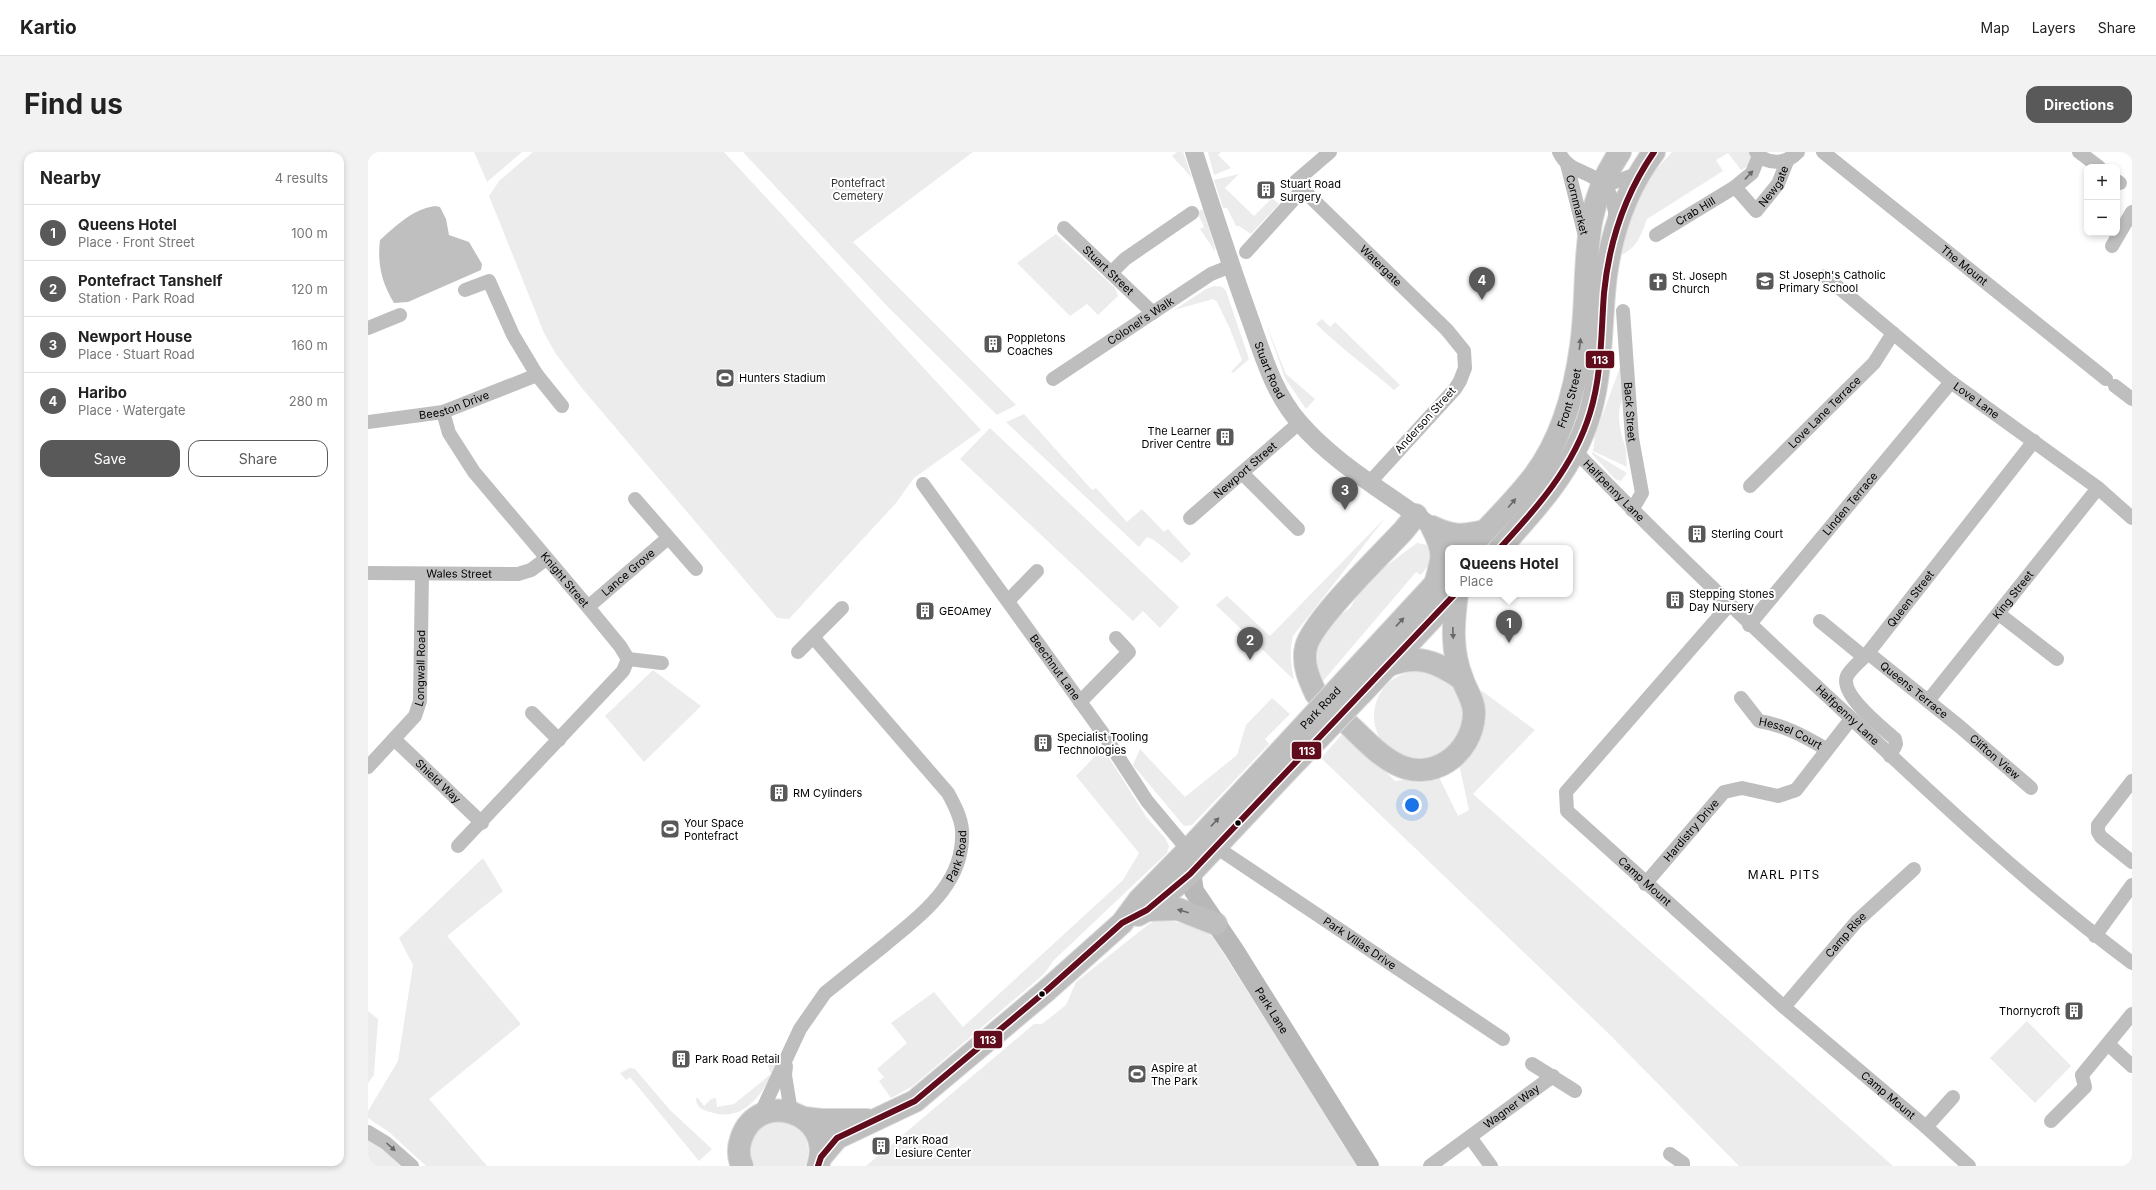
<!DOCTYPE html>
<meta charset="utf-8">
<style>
:root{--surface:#fff;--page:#f2f2f2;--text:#222;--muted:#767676;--line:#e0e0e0;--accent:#595959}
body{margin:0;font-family:Inter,sans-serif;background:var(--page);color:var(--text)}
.controls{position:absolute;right:12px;top:12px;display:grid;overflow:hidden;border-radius:8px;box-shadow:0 2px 6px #0003}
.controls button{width:36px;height:36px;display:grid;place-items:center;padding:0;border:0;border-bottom:1px solid var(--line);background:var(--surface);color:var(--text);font:20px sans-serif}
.you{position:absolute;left:1044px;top:653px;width:14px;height:14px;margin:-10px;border:3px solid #fff;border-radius:50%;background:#1a73e8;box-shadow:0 0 0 6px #1a73e833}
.badge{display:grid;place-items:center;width:26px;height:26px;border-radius:50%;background:var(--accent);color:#fff;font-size:13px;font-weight:700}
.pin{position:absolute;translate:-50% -33px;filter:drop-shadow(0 1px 2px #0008)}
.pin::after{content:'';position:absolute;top:21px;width:14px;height:12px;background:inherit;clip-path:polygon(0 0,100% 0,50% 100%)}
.popup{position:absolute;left:1077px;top:393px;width:128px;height:52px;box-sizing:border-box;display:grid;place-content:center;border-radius:8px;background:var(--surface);filter:drop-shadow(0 1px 3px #0005);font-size:13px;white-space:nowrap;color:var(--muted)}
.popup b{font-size:15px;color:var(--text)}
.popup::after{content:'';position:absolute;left:50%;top:100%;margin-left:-8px;border:8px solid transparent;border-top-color:var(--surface)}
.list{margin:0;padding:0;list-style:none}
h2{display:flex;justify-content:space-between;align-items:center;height:52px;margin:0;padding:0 16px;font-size:17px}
h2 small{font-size:13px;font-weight:400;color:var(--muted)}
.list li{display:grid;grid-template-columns:26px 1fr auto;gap:12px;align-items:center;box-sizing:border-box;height:56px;padding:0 16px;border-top:1px solid var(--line)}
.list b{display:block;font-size:15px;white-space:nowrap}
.list p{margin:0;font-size:13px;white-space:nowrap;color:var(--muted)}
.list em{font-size:13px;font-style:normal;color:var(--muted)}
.actions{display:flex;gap:8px;padding:12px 16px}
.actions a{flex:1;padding:9px 0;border:1px solid var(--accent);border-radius:12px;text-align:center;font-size:14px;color:var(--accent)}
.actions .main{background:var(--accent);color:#fff}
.map{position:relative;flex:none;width:1764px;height:1014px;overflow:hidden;border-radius:12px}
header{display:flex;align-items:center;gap:24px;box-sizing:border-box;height:56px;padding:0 20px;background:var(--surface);border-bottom:1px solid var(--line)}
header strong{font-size:19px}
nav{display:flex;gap:22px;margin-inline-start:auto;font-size:14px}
.intro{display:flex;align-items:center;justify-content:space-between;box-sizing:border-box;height:96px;padding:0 24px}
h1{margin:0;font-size:28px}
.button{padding:10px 18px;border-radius:12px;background:var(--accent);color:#fff;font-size:14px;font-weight:700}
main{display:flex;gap:24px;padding:0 24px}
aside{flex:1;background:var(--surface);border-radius:12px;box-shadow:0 2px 6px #0003}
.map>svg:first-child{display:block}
.green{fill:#ececec}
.water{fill:#bfbfbf}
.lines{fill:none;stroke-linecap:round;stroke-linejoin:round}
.primary-casing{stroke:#dbdbdb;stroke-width:24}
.minor{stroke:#bebebe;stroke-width:14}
.tertiary{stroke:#bebebe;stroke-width:18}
.secondary{stroke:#b8b8b8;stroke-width:20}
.primary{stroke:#bebebe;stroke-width:22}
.primary-bridge-casing{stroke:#dbdbdb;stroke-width:24;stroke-linecap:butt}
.primary-bridge{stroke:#bebebe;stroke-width:22}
.bus-1-casing{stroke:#fff;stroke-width:9}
.bus-1{stroke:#600c1c;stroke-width:6}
.oneway{fill:#686868}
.bus-dot{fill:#000;stroke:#fff;stroke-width:1.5}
.labels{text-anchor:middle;stroke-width:4;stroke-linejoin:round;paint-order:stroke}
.park-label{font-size:11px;fill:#333;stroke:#fff}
.poi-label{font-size:11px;fill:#000;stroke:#fff;text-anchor:start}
.street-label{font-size:11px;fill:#000;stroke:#fff}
.neighbourhood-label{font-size:12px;letter-spacing:1px;fill:#000;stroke:#fff}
.line-badge{stroke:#fff;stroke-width:1.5}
.badge-label{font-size:11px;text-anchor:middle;font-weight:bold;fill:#fff}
</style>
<header>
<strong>Kartio</strong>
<nav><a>Map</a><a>Layers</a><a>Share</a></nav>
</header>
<div class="intro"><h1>Find us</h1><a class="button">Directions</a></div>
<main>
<aside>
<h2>Nearby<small>4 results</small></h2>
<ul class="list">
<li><span class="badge">1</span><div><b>Queens Hotel</b><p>Place · Front Street</p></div><em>100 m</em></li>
<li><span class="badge">2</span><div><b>Pontefract Tanshelf</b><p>Station · Park Road</p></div><em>120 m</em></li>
<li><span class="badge">3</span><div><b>Newport House</b><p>Place · Stuart Road</p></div><em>160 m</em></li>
<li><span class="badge">4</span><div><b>Haribo</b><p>Place · Watergate</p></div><em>280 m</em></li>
</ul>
<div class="actions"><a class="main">Save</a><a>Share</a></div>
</aside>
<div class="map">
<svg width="1764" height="1014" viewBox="0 0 1764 1014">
<rect width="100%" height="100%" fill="#fff"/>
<path class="green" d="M106,0H154L119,30Z
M165,0H356L613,278L546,326L528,351L421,467L409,466L213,235L188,202L176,181L121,44L131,29Z
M375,0H605L485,90L648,253L629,263L521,156Z
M809,0H815L824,26L804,4Z
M840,0H853L850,3L863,16L846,23Z
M1304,0H1381L1383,3L1382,13L1373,18L1360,1L1348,8L1355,19L1279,67C1274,81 1269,96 1255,102L1250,101L1275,32Z
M871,22L857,36L886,64L904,46L911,52L883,82L871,74H868L859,56H855L846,28Z
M835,57L847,96V99L832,77L836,75L829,60Z
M688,82L747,136L750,144L730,163L719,152L702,164L649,111Z
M846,134L854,135L858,139L881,207L865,221L863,220L874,208L862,177L849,150L845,147L806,158L838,137Z
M954,167L962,175L967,170L1032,233L1026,238C1000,216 973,196 948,172Z
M897,169L918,222L947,247L938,257L917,226Z
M1254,210V248C1248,261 1252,281 1257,293C1259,299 1258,309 1259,315L1225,299L1227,283Z
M656,262L724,338L728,336L759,370L774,357L796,380L800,377L823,402L814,411L786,388L779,385L771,395L638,270Z
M622,276L811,455L792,476L775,459L765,469L592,307Z
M1224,300L1259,321L1253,329L1247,327L1224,302Z
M1018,365L925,484C921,500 923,512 926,528L848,453L859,444L902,484Z
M1049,391L1059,393L1064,398L1063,410L1053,423L1048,420L955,529L943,519L942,501L962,470L982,456L998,429Z
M285,518L333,554L276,610L237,564Z
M1006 564a45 45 0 1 1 90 0a45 45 0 1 1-90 0Z
M1114,539L1167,578L1105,642L1525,1014H1371L1239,880L953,606L977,579L1027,629L1070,623L1090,664L1101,658L1091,612L1109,545Z
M904,546L922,562L897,587L901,592L824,673L816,674L765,613L772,597L817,645L869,603L878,573Z
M735,596L779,666L797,686L801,694L799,701L686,808L676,822L545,934L523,946L511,929L516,925L509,917L539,891L523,871L566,840L595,875L755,728L771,701L708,624Z
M115,706L135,739L79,784L153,872L61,947L119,1014H58L21,980L0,966V959L30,909L45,813L31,786Z
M792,766L831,776L845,785L991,1014H498L666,872H674L698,853L708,830L781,772Z
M0,859L10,867L6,923L0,931Z
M1659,869L1703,914L1667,951L1622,906Z
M408,905L413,907C398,934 380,973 342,960C334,958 328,955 328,946H330L336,954L343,947L348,946L349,955L366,952L403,922L400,913Z
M262,916L267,917L302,958L344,997L331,1009L262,925L258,928L252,921Z
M407,968C433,971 447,989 437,1014H383L381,1010V988L396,971Z
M0,987L39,1014H0Z"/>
<path class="water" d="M67,54L72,55L78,67L81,83L101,90L114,112L113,118L40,150L26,151C14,131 9,112 12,88C29,73 45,57 67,54Z"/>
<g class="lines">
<g class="primary-casing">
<g id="primary">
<path d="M1064,375C1077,401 1075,405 1067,432"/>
<path d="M1064,375C1086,385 1094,384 1117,379"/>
<path id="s33" d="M1101,396C1123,372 1146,350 1166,324C1193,288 1207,238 1213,194C1223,123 1208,64 1252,0"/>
<path d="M1132,396C1168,357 1207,314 1222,261C1235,216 1232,169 1238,123C1244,79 1259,36 1286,0"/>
<path d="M1019,514C1050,502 1068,509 1094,527"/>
<path d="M980,526L1080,418"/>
<path d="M994,541L1087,442"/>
<path d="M948,542C941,527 934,512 938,495C944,469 1015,401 1036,378L1048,363"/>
<path d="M981,573C995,586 1010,603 1028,612C1064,631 1104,602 1106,563C1107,549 1098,539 1094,526C1083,498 1085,472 1089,442"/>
<path d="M779,758L810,757L848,772"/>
<path d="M770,763L779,758L822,722L920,618"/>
<path d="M436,966L453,968H499"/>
<path d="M453,1005L469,986L547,949L678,839L754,771L771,748L820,698L907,605"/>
<path d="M374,1014C370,1005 370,996 373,987C390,935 468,961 450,1014"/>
</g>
</g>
<g class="minor">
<path id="s1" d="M962,0L927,30L1079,178L1096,199L1097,216L1092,229L1087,237L1002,330"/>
<path d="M1191,0C1200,20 1219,18 1234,31C1244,40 1247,56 1248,69"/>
<path d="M1388,0C1399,14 1419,12 1430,0"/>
<path id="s2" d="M1455,0L1738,227"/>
<path d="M1711,0L1731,15"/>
<path id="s3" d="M1391,4L1384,21L1367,35L1388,59L1410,32L1420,7"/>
<path id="s4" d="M1199,12L1217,84"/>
<path d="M1749,29L1752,31"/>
<path d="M1234,31H1244L1271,21"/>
<path id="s5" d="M696,76L785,161"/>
<path id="s6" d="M1288,83L1367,35"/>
<path d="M1744,94L1764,60"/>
<path d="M878,100L935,37"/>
<path d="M743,121L757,107L824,61"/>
<path id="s7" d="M1457,124L1583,230L1730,336L1764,366"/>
<path d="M97,138L121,129L145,183L169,223L194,254"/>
<path id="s8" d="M1255,159L1264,286L1274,341L1264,358"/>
<path d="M0,176L32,163"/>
<path id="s9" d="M685,227L843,122L863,114"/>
<path d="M1747,234L1764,247"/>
<path id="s10" d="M75,260L81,281L106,320L220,455L252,494L260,507"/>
<path id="s11" d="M0,270L75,260L169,223"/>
<path id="s12" d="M1206,301L1214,306C1301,396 1392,482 1484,567C1574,652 1665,737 1764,811"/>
<path d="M874,321L930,377"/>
<path id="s13" d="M555,332L734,580L779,649L820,698"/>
<path id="s14" d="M1382,334L1506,211L1525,181"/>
<path d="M267,347L328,417"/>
<path id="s15" d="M822,366L931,271"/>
<path id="s16" d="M0,421L150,422L163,418L178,407"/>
<path d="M640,449L669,419"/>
<path id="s17" d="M1361,453L1198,640L1199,659L1416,855L1558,975L1601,1014"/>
<path id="s18" d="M220,455L300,386"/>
<path d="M1631,462L1689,507"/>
<path d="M1452,469L1496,505"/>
<path id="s19" d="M1381,473L1583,230"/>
<path d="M430,500L474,456"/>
<path id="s20" d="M1500,501L1591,574L1663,636"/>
<path d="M260,507L294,511"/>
<path id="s21" d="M1373,546L1391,569C1416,573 1436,584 1458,597"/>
<path id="s22" d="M1560,549L1730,336"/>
<path d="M712,550L761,500L748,486"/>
<path d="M164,561L191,588"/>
<path id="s23" d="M26,587L114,671"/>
<path id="s24" d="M1522,604L1528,592L1527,587C1515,576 1471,543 1479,524C1483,516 1494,508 1500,501L1666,289"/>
<path id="s25" d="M0,615L47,564L52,549L54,422"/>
<path d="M1764,629L1730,673V680L1733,685L1764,710"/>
<path d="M90,694L255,519L260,507"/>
<path id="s26" d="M848,695L1135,887"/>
<path id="s27" d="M1277,732L1356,640L1374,636L1410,644L1428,638L1483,567"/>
<path d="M1727,784L1764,733"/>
<path id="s28" d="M1416,855L1489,769L1546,717"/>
<path d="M1740,892L1764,914"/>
<path d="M1164,912L1207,939"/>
<path d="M418,914L417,923L423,960"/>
<path id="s29" d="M392,963L432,877L457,841C477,825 498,808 518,792C555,761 597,731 594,678C593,665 586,652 580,641L445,485"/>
<path d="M1683,969L1717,935L1714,923L1764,862"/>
<path d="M1558,975L1585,945"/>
<path d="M0,980L18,991L44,1014"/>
<path d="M1102,985L1123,1014"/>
<path d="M1302,1002L1315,1011V1014"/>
<path id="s30" d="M1062,1014L1185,924"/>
</g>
<path class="tertiary" id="s31" d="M826,0C844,56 862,112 882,167C895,203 905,240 931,270C966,311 1016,339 1059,371"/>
<path class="secondary" id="s32" d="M821,708L826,739L866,798L1001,1014"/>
<use href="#primary" class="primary"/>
<g class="primary-bridge-casing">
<g id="primary-bridge">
<path id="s34" d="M907,605L980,526"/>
<path d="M920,618L994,541"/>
</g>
</g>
<use href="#primary-bridge" class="primary-bridge"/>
<g class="bus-1-casing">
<path id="bus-1" d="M1132,396C1169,356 1206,314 1222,261C1234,222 1233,181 1236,141C1241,90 1257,42 1286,0
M450,1014L453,1005L469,986L547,949L678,839L754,771L779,758L822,722L1087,442"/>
</g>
<use href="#bus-1" class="bus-1"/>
</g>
<defs><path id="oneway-solid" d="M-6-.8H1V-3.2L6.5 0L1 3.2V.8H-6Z"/></defs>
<g class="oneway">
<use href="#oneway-solid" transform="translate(1381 23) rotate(-47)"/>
<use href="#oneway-solid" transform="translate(1212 192) rotate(-83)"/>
<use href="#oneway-solid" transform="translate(1144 351) rotate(-50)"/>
<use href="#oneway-solid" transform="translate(1032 470) rotate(-47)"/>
<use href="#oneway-solid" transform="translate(1085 481) rotate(88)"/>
<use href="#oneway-solid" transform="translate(847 670) rotate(-47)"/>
<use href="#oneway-solid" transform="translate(815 759) rotate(-164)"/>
<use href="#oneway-solid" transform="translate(23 995) rotate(42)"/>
</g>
<defs>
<g id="building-square" transform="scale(1)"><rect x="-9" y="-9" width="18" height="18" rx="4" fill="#595959" stroke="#fff"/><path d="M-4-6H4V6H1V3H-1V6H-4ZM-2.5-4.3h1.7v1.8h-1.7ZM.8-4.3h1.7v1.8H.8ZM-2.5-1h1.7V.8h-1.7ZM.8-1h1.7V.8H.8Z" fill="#fff"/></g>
<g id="school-square" transform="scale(1)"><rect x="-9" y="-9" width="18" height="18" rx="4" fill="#595959" stroke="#fff"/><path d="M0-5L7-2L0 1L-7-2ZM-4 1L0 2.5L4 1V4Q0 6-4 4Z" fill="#fff"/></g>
<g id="church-square" transform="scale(1)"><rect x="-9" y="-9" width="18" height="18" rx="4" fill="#595959" stroke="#fff"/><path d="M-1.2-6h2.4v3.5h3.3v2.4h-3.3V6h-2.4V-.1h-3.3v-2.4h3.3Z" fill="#fff"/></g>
<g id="stadium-square" transform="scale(1)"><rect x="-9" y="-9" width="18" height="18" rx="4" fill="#595959" stroke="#fff"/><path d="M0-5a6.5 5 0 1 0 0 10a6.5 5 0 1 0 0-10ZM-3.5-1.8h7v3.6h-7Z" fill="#fff"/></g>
</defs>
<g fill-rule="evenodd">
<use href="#building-square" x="898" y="38"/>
<use href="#school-square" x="1397" y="129"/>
<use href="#church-square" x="1290" y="130"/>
<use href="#building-square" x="625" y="192"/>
<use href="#stadium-square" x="357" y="226"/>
<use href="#building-square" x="857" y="285"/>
<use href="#building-square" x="1329" y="382"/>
<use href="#building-square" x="1307" y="448"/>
<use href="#building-square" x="557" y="459"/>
<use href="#building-square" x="675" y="591"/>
<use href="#building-square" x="411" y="641"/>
<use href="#stadium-square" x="302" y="677"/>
<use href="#building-square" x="1706" y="859"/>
<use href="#building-square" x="313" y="907"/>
<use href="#stadium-square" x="769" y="922"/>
<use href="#building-square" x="513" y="994"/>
</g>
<g class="bus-dot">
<circle cx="870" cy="671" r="3.5"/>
<circle cx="674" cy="842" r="3.5"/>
</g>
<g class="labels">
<g class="park-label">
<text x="490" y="35">Pontefract<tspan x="490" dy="13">Cemetery</tspan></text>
</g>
<g class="poi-label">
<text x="912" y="36">Stuart Road<tspan x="912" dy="13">Surgery</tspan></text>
<text x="1411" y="127">St Joseph's Catholic<tspan x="1411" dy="13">Primary School</tspan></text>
<text x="1304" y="128">St. Joseph<tspan x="1304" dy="13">Church</tspan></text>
<text x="639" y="190">Poppletons<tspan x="639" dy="13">Coaches</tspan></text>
<text x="371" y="230">Hunters Stadium</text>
<text x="843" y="283" text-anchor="end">The Learner<tspan x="843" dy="13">Driver Centre</tspan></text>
<text x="1343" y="386">Sterling Court</text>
<text x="1321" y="446">Stepping Stones<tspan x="1321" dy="13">Day Nursery</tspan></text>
<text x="571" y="463">GEOAmey</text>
<text x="689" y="589">Specialist Tooling<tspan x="689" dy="13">Technologies</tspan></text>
<text x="425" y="645">RM Cylinders</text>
<text x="316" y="675">Your Space<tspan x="316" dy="13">Pontefract</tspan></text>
<text x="1692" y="863" text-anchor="end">Thornycroft</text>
<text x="327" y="911">Park Road Retail</text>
<text x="783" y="920">Aspire at<tspan x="783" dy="13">The Park</tspan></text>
<text x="527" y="992">Park Road<tspan x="527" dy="13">Lesiure Center</tspan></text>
</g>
<g class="street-label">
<text dy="4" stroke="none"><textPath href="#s3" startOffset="103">Newgate</textPath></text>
<text dy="4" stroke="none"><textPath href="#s4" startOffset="42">Cornmarket</textPath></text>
<text dy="4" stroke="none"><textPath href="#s6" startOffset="46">Crab Hill</textPath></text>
<text dy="4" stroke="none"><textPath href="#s1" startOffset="166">Watergate</textPath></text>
<text dy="4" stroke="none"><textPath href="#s2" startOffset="181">The Mount</textPath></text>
<text dy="4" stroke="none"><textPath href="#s5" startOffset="61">Stuart Street</textPath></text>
<text dy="4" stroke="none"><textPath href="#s9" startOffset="105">Colonel's Walk</textPath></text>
<text dy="4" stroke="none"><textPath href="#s31" startOffset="231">Stuart Road</textPath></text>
<text dy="4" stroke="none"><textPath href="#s33" startOffset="183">Front Street</textPath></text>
<text dy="4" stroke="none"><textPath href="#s7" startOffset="196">Love Lane</textPath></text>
<text dy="4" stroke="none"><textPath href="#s11" startOffset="88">Beeston Drive</textPath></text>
<text dy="4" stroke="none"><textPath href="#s8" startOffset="101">Back Street</textPath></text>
<text dy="4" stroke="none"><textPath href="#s14" startOffset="105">Love Lane Terrace</textPath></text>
<text transform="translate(1057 268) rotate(-48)" y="4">Anderson Street</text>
<text dy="4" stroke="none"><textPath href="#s15" startOffset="73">Newport Street</textPath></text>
<text dy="4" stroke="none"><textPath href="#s12" startOffset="55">Halfpenny Lane</textPath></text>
<text dy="4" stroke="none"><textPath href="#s19" startOffset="158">Linden Terrace</textPath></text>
<text dy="4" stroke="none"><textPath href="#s18" startOffset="53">Lance Grove</textPath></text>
<text dy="4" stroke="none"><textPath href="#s16" startOffset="91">Wales Street</textPath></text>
<text dy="4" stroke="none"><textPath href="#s10" startOffset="209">Knight Street</textPath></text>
<text dy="4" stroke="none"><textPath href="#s22" startOffset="136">King Street</textPath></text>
<text dy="4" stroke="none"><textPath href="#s24" startOffset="201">Queen Street</textPath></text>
<text dy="4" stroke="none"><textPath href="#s25" startOffset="118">Longwall Road</textPath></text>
<text dy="4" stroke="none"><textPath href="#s13" startOffset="226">Beechnut Lane</textPath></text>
<text dy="4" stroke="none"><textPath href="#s20" startOffset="59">Queens Terrace</textPath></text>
<text dy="4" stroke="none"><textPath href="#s34" startOffset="67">Park Road</textPath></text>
<text dy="4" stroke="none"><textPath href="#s12" startOffset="379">Halfpenny Lane</textPath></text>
<text dy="4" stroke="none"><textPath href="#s21" startOffset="63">Hessel Court</textPath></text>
<text dy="4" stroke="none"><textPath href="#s20" startOffset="164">Clifton View</textPath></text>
<text dy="4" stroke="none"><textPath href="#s23" startOffset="61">Shield Way</textPath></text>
<text dy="4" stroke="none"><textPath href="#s27" startOffset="71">Hardistry Drive</textPath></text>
<text dy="4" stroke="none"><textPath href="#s29" startOffset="333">Park Road</textPath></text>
<text dy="4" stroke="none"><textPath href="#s17" startOffset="372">Camp Mount</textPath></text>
<text dy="4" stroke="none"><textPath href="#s28" startOffset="95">Camp Rise</textPath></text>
<text dy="4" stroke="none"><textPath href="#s26" startOffset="173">Park Villas Drive</textPath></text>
<text dy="4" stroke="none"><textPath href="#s32" startOffset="174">Park Lane</textPath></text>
<text dy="4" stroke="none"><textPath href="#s17" startOffset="696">Camp Mount</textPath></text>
<text dy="4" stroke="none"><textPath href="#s30" startOffset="101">Wagner Way</textPath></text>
</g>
<g class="neighbourhood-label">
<text x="1416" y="727">MARL PITS</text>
</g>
</g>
<g class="line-badge">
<rect x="1217" y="198" width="30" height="19" rx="4" fill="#600c1c"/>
<rect x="923" y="589" width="31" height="19" rx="4" fill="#600c1c"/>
<rect x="605" y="878" width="30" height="19" rx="4" fill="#600c1c"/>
</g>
<g class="badge-label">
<text x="1232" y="212">113</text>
<text x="939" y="603">113</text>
<text x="620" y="892">113</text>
</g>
</svg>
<div class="controls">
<button>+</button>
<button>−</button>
</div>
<div class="you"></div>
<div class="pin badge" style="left:1141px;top:491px">1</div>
<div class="popup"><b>Queens Hotel</b>Place</div>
<div class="pin badge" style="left:882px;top:508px">2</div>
<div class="pin badge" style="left:977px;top:358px">3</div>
<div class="pin badge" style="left:1114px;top:148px">4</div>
</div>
</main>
